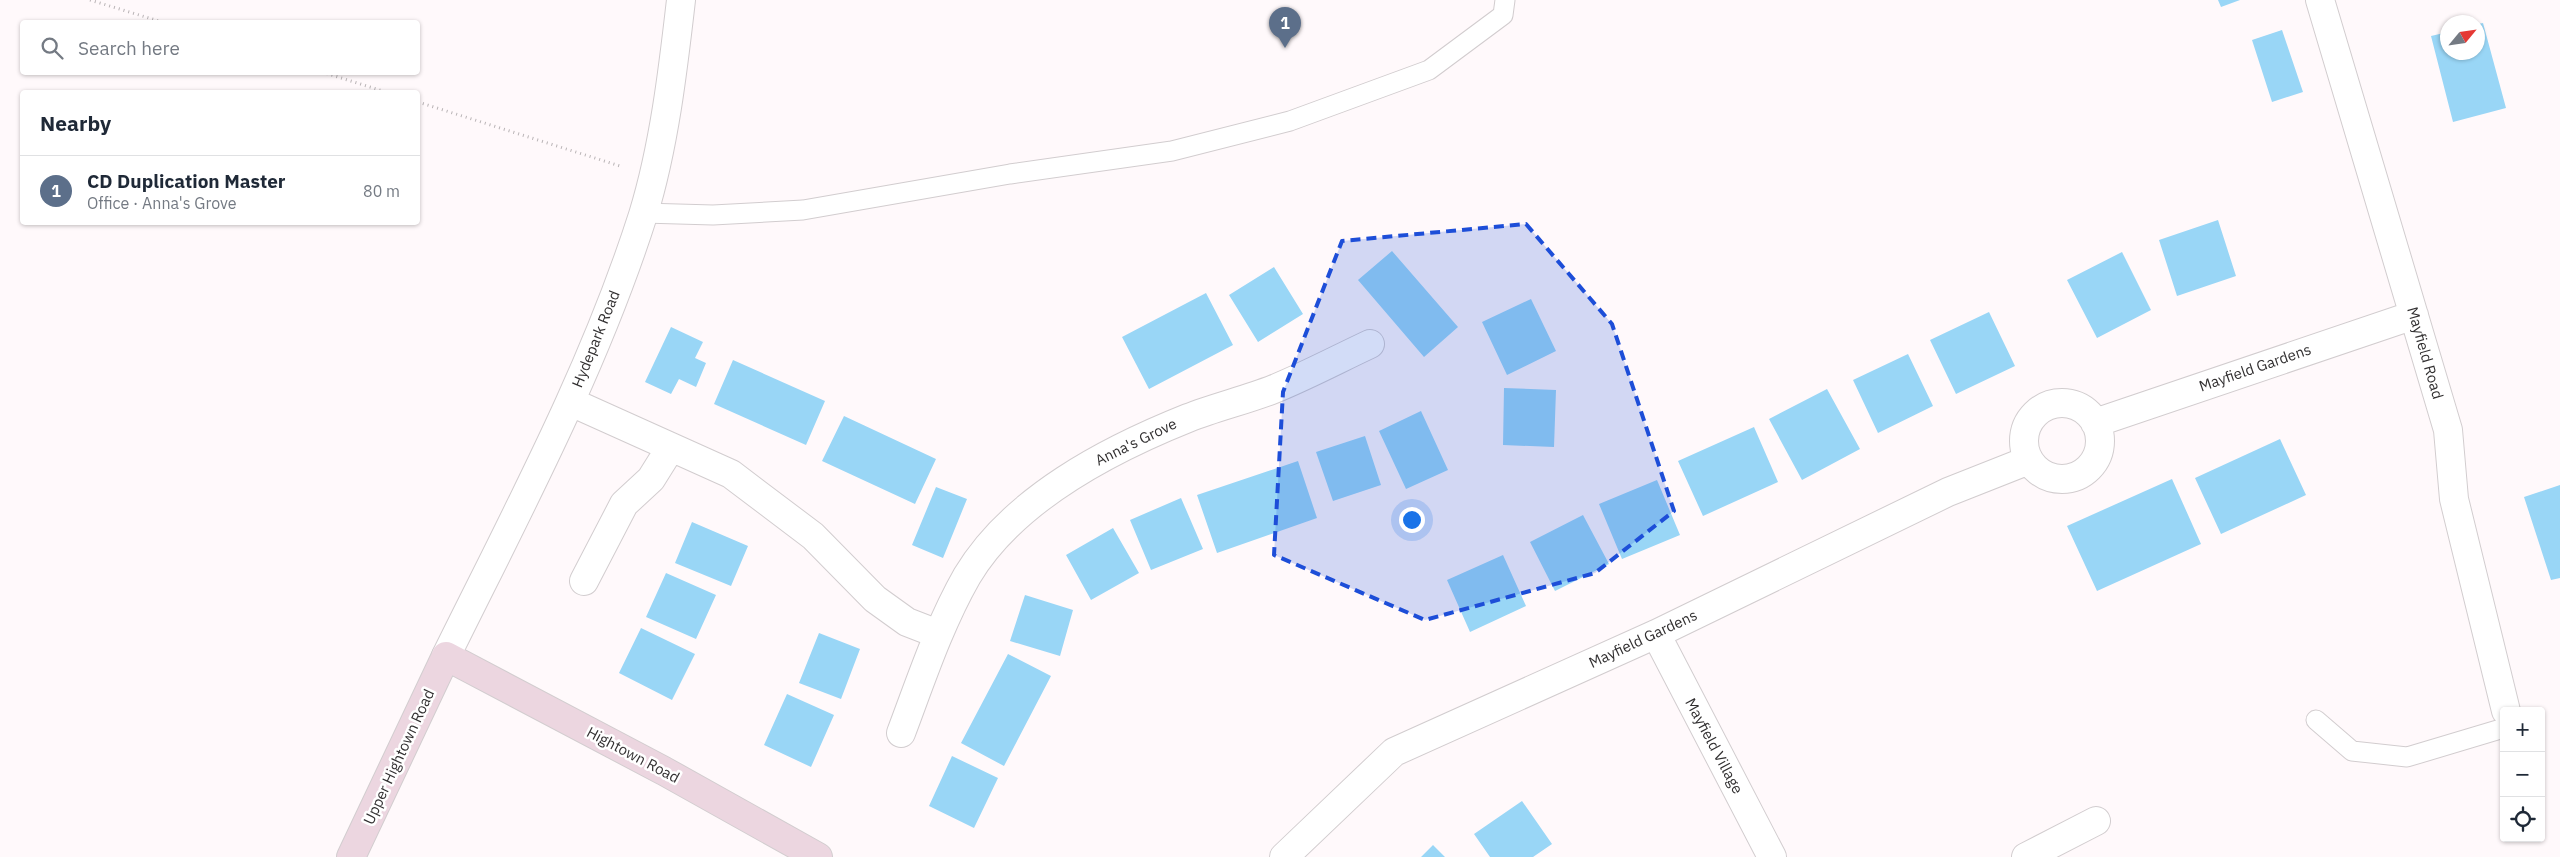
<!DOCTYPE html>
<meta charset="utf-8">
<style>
:root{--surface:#fff;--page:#f6f6f7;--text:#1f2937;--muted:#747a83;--line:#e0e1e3;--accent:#ea580c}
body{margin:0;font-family:"IBM Plex Sans",sans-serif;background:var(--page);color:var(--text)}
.controls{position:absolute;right:15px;bottom:15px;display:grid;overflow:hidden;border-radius:5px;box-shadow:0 1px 4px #0004}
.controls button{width:45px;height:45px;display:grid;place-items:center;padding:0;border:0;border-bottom:1px solid var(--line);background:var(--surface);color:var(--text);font:25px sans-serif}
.compass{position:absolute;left:2440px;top:15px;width:45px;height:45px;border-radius:50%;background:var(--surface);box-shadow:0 1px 4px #0004;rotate:61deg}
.you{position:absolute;left:1411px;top:519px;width:18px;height:18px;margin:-12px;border:4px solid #fff;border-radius:50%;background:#1a73e8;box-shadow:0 0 0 8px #1a73e833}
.badge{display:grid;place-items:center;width:32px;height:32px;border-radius:50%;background:var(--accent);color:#fff;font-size:16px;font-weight:700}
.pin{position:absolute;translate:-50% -41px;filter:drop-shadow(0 1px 2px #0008)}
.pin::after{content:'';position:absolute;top:26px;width:18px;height:15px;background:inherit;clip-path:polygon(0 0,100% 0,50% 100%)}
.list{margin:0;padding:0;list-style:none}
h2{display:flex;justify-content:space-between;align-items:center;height:65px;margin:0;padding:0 20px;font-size:21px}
h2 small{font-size:16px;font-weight:400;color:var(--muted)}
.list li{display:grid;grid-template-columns:32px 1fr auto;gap:15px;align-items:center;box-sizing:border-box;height:70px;padding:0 20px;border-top:1px solid var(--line)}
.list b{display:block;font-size:19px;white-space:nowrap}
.list p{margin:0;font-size:16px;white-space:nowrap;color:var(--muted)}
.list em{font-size:16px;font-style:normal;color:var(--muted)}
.icon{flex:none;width:28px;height:28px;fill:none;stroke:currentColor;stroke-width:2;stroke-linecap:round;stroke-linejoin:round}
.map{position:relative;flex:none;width:2560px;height:857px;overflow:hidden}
.search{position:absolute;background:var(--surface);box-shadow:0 1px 4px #0004;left:20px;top:20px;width:400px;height:55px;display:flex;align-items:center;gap:12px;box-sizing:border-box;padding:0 18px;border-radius:5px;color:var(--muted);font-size:19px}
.panel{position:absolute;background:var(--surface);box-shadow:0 1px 4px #0004;left:20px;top:90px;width:400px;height:135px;border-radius:5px}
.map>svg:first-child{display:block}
.building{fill:#99d6f6}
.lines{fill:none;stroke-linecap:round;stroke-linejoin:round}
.lane-casing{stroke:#d2cdcf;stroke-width:21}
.street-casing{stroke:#d2cdcf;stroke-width:30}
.secondary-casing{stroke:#d2cdcf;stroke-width:30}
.path{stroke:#b9b4b6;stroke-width:3;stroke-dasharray:1 4;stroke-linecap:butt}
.lane{stroke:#fff;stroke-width:19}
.street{stroke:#fff;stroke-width:28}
.secondary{stroke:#ecd6e0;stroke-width:28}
.marked{fill:#1d4ed8;fill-opacity:0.2;stroke:#1d4ed8;stroke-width:4;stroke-dasharray:10 6;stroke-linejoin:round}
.labels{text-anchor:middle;stroke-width:5;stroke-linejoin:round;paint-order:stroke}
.street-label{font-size:15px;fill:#323031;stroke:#fff}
</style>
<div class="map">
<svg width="2560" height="857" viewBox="0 0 2560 857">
<rect width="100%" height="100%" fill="#fff9fb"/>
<path class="building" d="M2218,0H2240L2221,7Z
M2483,23L2506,108L2453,122L2431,36L2448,32V52H2478V24Z
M2282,30L2303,92L2272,102L2252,40Z
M2218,220L2236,276L2177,296L2159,240Z
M1392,251L1458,327L1424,357L1358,280Z
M2122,252L2151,310L2097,338L2067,280Z
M1274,267L1303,314L1258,342L1229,295Z
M1206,293L1233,345L1149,389L1122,337Z
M1531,299L1556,351L1507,375L1482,322Z
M1989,312L2015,366L1956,394L1930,340Z
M671,327L703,342L695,358L706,363L696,387L679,379L671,394L645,382Z
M1908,354L1933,406L1878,433L1853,380Z
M733,360L825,401L806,445L714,404Z
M1504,388L1556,390L1554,447L1503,445Z
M1827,389L1860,449L1802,480L1769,419Z
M1421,411L1448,470L1406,489L1379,431Z
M844,416L936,459L915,504L822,461Z
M1754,427L1778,482L1703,516L1678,461Z
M1365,436L1381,485L1333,501L1316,452Z
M2280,439L2306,495L2221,534L2195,478Z
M1298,461L1317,518L1217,553L1197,495Z
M2172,479L2201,544L2097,591L2067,526Z
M1657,480L1680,535L1622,559L1599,504Z
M2560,485V578L2551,580L2524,497Z
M936,487L967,499L943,558L912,545Z
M1181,498L1203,549L1151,570L1130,520Z
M1583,515L1609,564L1555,591L1530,542Z
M692,522L748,546L731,586L675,563Z
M1113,528L1139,573L1091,600L1066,555Z
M1503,555L1526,606L1470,632L1447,580Z
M666,573L716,595L696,639L646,617Z
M1025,595L1073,610L1060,656L1010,641Z
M641,628L695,654L672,700L619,673Z
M819,633L860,649L841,699L799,683Z
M1008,654L1051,676L1004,766L961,743Z
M787,694L834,715L811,767L764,745Z
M952,756L998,778L974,828L929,806Z
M1522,801L1552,844L1533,857H1490L1474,834Z
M1433,845L1445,857H1421Z"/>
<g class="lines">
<g class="lane-casing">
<path id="lane" d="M643,213L713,215L803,210L1010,174L1172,151L1290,121L1429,70L1503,15L1505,0
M2316,720L2352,751L2407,757L2504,728"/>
</g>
<g class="street-casing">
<path id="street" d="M2320,0L2448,430L2454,499L2506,711
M571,402L731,474L813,536L875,599L907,622L938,634
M2024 441a38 38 0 1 1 76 0a38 38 0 1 1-76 0Z
M2095,423L2414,315
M584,581L624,504L651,479L671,447
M1656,634L1772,857
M446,656C517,512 594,369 643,215C664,147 673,70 681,0
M901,733C921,680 939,625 967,576C1013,499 1108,450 1188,418C1216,407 1246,400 1274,389C1306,376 1338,359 1370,344
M1284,857L1394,752L1656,634L1948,492L2029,460
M2026,857L2096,821"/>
</g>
<g class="secondary-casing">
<path id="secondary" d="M351,857L446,656L664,771L818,857"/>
</g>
<path class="path" d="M90,0L162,22
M322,72L386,92
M418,102L620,166"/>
<use href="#lane" class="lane"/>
<use href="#street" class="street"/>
<use href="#secondary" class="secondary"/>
</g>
<path class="marked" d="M1526,224L1612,324L1674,511L1595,573L1425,620L1274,555L1283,392L1342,241Z"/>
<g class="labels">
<g class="street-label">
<text transform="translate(596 339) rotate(-68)" y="5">Hydepark Road</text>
<text transform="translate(2425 353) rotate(74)" y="5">Mayfield Road</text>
<text transform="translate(2255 368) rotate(-19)" y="5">Mayfield Gardens</text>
<text transform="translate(1136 442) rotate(-26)" y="5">Anna's Grove</text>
<text transform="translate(1643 639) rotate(-25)" y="5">Mayfield Gardens</text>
<text transform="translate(1714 746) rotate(62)" y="5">Mayfield Village</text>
<text transform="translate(633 755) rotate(28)" y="5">Hightown Road</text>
<text transform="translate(399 757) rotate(-65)" y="5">Upper Hightown Road</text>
</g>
</g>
</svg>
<div class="controls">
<button>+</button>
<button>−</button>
<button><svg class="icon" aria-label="locate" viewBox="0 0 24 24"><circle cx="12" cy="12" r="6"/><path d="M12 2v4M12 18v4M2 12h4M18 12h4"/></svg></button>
</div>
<svg class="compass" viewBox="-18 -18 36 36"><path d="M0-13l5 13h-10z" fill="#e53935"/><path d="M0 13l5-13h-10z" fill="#747a83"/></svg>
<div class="you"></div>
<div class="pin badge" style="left:1285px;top:48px;background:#5c6f8a">1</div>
<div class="search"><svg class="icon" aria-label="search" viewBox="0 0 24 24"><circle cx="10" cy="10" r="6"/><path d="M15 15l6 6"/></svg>Search here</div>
<section class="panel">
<h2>Nearby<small></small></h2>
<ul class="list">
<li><span class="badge" style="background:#5c6f8a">1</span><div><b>CD Duplication Master</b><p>Office · Anna's Grove</p></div><em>80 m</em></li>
</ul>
</section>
</div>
